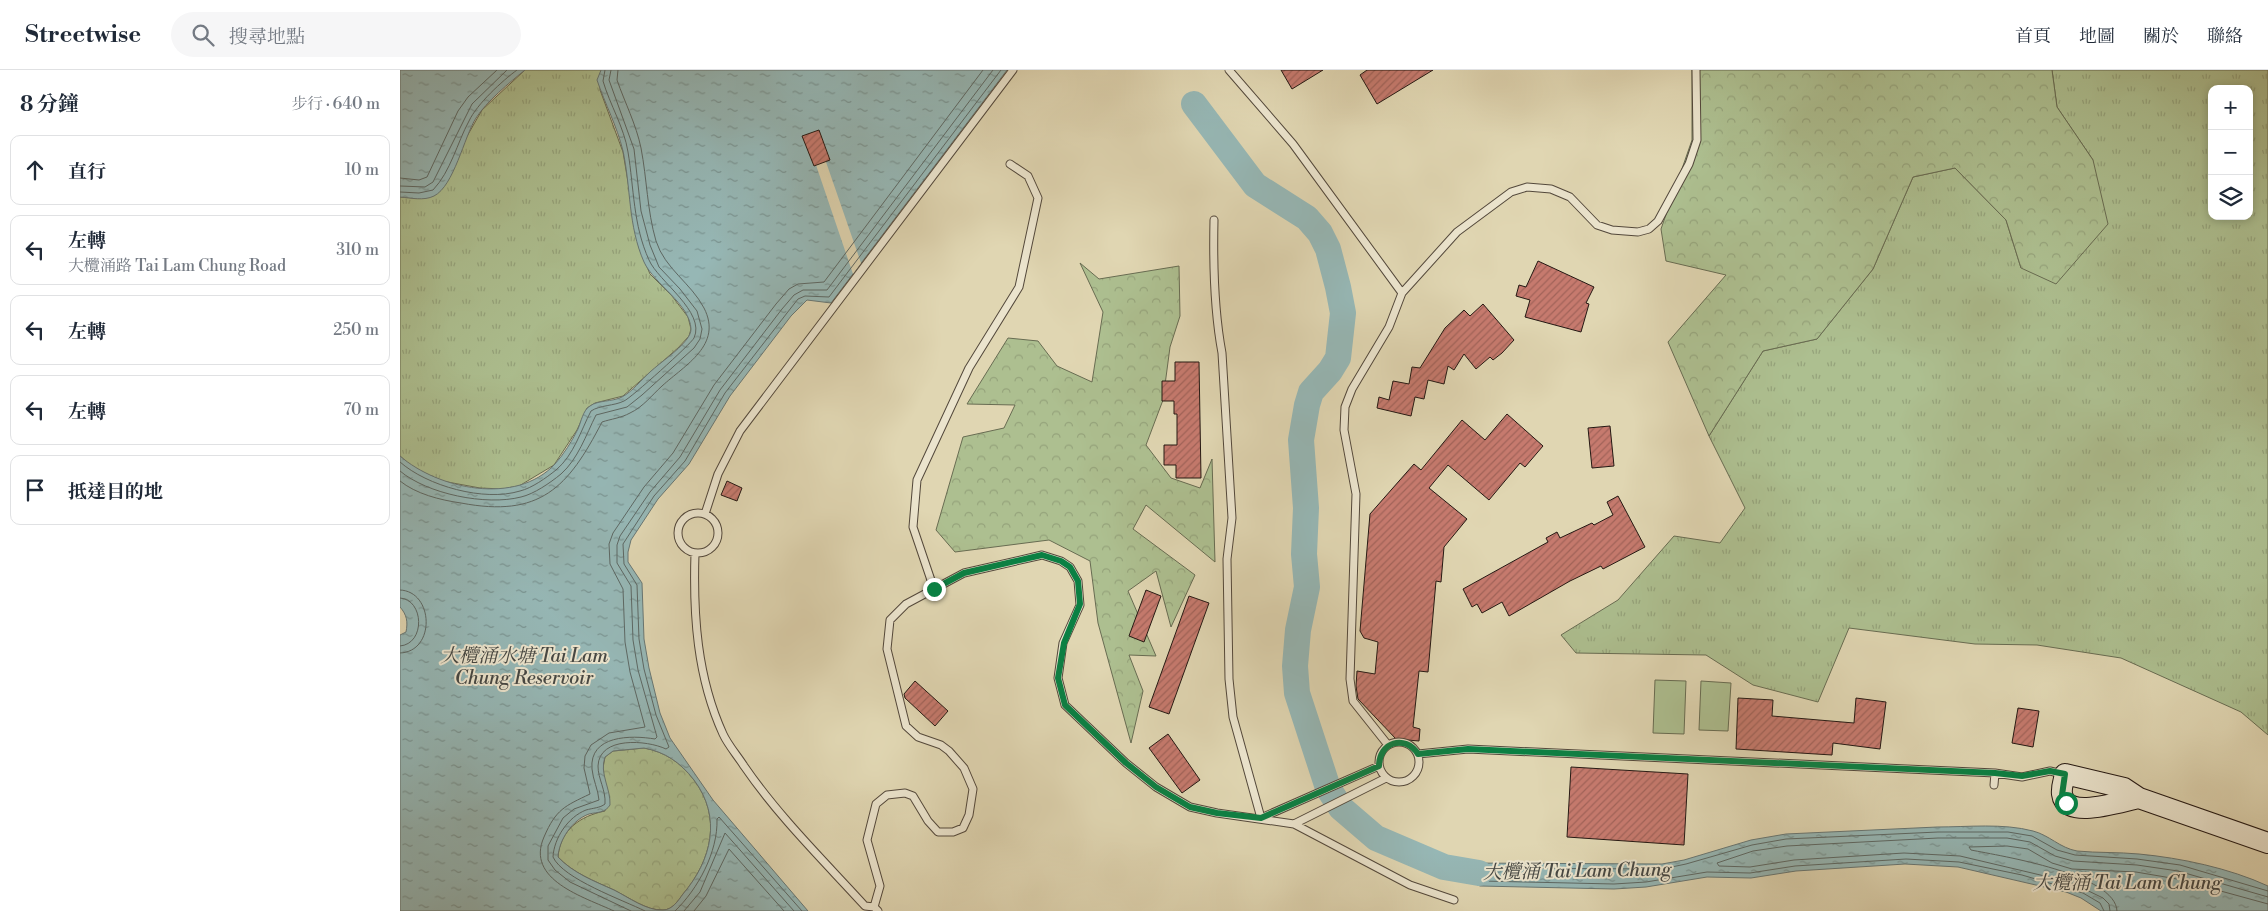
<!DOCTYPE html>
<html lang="zh-TW">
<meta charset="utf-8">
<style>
:root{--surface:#fff;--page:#f6f6f7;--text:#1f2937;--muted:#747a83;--line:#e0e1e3}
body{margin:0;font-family:"Libre Bodoni","Noto Serif TC",serif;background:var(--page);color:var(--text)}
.controls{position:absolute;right:15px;top:15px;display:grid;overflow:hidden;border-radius:10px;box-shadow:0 2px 8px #0003}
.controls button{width:45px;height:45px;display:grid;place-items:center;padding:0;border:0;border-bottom:1px solid var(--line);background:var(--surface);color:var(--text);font:25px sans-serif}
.stop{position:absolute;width:15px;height:15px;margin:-11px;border:4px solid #0b8043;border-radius:50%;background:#fff}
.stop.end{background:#0b8043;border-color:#fff;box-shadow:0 1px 5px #0008}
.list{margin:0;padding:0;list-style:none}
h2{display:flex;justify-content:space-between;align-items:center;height:65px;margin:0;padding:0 20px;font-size:21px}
h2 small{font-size:16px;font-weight:400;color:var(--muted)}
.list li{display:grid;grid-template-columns:32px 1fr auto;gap:15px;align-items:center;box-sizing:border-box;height:70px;margin:0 10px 10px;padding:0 10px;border:1px solid var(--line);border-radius:10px}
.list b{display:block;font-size:19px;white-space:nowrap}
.list p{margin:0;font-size:16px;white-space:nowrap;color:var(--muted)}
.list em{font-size:16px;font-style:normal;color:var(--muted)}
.icon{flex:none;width:28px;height:28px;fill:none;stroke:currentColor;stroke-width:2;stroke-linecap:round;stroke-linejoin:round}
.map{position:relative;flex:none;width:1868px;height:841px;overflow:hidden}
header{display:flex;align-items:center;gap:30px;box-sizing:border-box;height:70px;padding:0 25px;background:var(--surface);border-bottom:1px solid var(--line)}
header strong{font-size:24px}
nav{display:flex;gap:28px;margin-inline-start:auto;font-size:18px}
.search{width:350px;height:45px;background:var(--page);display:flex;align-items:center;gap:12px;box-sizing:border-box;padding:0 18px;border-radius:28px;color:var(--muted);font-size:19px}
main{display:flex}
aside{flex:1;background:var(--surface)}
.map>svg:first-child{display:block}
.grass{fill:url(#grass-tufts);stroke:#686c52;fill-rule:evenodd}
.forest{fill:url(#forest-crowns);stroke:#686c52}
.park{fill:#adbf90;stroke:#686c52}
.water{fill:url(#water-ripples);stroke:#687774;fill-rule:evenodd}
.pier{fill:#e0d6b2}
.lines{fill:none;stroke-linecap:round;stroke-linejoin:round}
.shore{stroke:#5d6864;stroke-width:1}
.river{stroke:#96b7b5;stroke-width:26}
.building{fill:url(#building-hatch);stroke:#241813}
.lane-casing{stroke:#53483b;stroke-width:9}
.secondary-casing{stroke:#241813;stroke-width:22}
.lane{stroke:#ebe4cd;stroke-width:7}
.secondary{stroke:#ebe4cd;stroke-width:20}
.route{stroke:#0b8043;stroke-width:6}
.labels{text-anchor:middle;stroke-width:4;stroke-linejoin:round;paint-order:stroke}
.water-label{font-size:19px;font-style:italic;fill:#464844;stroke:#ebe4cd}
</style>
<header>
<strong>Streetwise</strong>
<div class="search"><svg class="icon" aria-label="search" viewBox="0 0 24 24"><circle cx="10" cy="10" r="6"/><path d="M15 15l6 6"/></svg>搜尋地點</div>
<nav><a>首頁</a><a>地圖</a><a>關於</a><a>聯絡</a></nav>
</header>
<main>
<aside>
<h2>8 分鐘<small>步行 · 640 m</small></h2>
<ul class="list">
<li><svg class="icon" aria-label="ahead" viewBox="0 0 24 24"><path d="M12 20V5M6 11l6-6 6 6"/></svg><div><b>直行</b></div><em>10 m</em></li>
<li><svg class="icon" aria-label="left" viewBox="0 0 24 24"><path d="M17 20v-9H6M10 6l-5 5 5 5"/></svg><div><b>左轉</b><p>大欖涌路 Tai Lam Chung Road</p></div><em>310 m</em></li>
<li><svg class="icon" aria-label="left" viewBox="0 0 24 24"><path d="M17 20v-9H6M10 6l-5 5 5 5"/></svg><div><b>左轉</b></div><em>250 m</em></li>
<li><svg class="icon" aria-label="left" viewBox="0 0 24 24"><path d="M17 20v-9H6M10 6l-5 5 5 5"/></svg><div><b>左轉</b></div><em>70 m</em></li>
<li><svg class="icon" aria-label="arrive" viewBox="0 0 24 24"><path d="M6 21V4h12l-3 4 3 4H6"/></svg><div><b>抵達目的地</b></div></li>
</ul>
</aside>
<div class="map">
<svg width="1868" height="841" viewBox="0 0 1868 841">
<defs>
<pattern id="grass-tufts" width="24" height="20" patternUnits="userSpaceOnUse" patternTransform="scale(1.25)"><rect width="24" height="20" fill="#adbf90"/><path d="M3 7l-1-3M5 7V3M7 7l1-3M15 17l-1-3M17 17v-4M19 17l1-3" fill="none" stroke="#95a37b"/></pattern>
<pattern id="forest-crowns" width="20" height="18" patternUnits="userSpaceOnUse" patternTransform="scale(1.25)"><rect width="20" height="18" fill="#adbf90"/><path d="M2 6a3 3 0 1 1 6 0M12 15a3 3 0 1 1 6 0" fill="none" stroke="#95a37b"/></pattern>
<pattern id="water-ripples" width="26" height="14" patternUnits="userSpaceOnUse" patternTransform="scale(1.25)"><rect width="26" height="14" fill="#96b7b5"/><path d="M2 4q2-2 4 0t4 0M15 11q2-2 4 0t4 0" fill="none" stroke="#7a9492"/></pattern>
<pattern id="building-hatch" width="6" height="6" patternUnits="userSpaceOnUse" patternTransform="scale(1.25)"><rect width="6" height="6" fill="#c67a6e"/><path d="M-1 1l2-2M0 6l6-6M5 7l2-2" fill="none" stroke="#a16359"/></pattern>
</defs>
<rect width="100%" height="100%" fill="#e0d6b2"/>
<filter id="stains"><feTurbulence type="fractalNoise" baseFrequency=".004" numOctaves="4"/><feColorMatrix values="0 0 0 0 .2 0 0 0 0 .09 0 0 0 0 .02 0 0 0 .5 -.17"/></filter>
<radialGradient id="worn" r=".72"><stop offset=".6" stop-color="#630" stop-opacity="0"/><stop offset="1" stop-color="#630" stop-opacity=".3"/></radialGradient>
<path class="grass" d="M125,0H201L200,20L223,82L239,178L250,204L272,226L288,247L291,259L289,266L278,278L223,326L195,333L187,338L177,360L154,395L119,416L103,419L80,418L42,411L14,398L0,386V127L19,128L66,68L82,40Z
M1652,0H1868V665L1841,642L1721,588L1637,575L1575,574L1449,558L1418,632L1353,615L1306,585L1176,583L1161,565L1218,530L1274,466L1320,473L1345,438L1309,366L1363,281L1417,269L1473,199L1513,107L1555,98L1606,150L1621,198L1693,90L1657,37ZM1812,19H1849V146H1812Z"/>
<path class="forest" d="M1292,0H1652L1657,37L1693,90L1708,154L1656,214L1621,198L1606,150L1555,98L1513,107L1473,199L1417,269L1363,281L1309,366L1268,272L1326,205L1266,191L1261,159L1292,70Z
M680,193L699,209L779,196L780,246L770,277L763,330L746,375L771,408L800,418L812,389L815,492L746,435L733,459L795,505L771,557L756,501L728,521L756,586L729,585L743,621L731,673L698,553L690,491L649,470L555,482L536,460L563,367L604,358L615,335L567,334L608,268L638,271L657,296L692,312L703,242Z
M244,678C265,682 280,692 294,710C322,747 312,790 283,824C278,831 272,840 263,840C247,841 228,827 214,820C194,811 173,803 158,787C160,760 180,746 205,741L203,698L205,687L213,681Z"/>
<path class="park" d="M1255,610L1286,611L1284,664L1253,663Z
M1301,611L1331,613L1328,661L1299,660Z"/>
<path class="water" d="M0,0H125C110,12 86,32 76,48C64,67 54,116 34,126C24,131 11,128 0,127Z
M201,0H607L431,233L407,230L391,246L330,326L289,394L258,429L231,470L228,482V492L242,513L244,569L249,598L260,643L270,668L313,730L408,841H0V565L6,562C8,552 7,545 0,537V386C38,419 116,436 155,394C164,384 172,371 178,359C181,352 183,340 190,336C198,330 212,332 222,327C233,321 241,310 250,302C262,291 277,282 287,269C289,266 291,263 291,259C290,234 254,214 244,192C228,156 231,118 223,81C217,56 205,34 197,10ZM244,678C265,682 280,692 294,710C322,747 312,790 283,824C278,831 272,840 263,840C247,841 228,827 214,820C194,811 173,803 158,787C159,770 172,750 189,744C198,742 205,743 210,735C211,719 199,703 205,687L213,681Z
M1537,757C1568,757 1603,753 1633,761C1649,765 1660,778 1677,781C1698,783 1718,782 1739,784C1781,788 1829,798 1868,816V841H1701L1681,828L1666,822L1558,797L1505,794L1396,801L1351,808L1307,807L1246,817L1214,819L1080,816L1051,803L1044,797L1064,793L1262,794L1284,790L1351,770L1386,764Z"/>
<path class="pier" d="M419,60L430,89L426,92L461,193L453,204L416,95L414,96L402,66Z"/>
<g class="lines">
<path class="shore" d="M0,108L19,110L27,107L58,41L68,27L97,0
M0,116L25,117L33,112L72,34L107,0
M0,122L19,123L33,120C51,101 57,73 69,51C77,34 102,11 117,0
M0,392C27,416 84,432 120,421C132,418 146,408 156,400C174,385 181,360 191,341C200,335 214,336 224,331C231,328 291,274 294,268C306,242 258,211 249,190C233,155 234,118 228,82C224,57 210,35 203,11L205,0
M0,401C27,424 86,436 121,427C134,424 150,413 161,404C178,389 186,365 196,345L227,337L242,325L294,278L300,269L302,259L297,241L280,219L259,197L250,175L241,141L234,79L209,10L211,0
M0,411C16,424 40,430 61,433C140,448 168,418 202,352C211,349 221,348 230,343C243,337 252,325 262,316C285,295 323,275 304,238C291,213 265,199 256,171C247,140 247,109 241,78C236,54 225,33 217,10L218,0
M0,520C34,521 36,582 0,583
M0,528C24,529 26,574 0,576
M214,841C184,827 125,810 144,767C156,739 165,736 190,724L184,698L185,686L191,675L209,663L245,657L230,602L225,572L223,519L210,494L209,474L213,463L244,417L273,383L314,315L376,234L389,219L398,214L424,212L583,0
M231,841L170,812L155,800L148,790V776L163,748L174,739L199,730C198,719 193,710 192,699C189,665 231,665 255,669L257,667L238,600L233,570L231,516L217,493V475L220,466L250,422L280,387L320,320L382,239L394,225L403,220H427L593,0
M245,841C223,830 163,809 153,787C154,768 168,747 186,740C193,738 200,738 205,734C206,720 198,709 198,696C199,666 247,670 266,679L269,677L256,645L244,599L239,569L237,515L224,494L223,474L254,426L285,391L325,323L387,243L398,229L405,226L429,227L601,0
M275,841C298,819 318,782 317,749L319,747L402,841
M284,841L300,822L325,763L394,841
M294,841L306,826L329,779L384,841
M1704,841L1700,833L1683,823L1622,805L1559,792L1506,789L1395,796L1350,803L1307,802L1246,812L1214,814L1081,811L1068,807L1059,800L1064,798L1262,799L1286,794L1352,775L1386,769L1538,762H1608L1632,766L1657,780L1675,785L1737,789L1780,795L1868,821
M1710,841L1709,834L1703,828L1670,812L1560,786L1504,783L1394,790L1350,797L1319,796L1317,793L1353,781L1387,776L1538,768H1607L1630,772L1655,786L1673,791L1737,795L1778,801L1868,827
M1717,841C1716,804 1601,786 1571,780L1569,777L1607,776L1628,779L1652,793L1672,799L1736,802L1777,809L1868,834"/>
<path class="river" d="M794,34L855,115L907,148L920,163L928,179L938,217L943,243L938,288L930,301L911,322L907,335L901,370L906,438L904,484L907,517L898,560L895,596L897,623L928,718L941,738L976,768L1044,797L1079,803"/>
</g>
<path class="building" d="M881,0H923L892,19Z
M967,0H1033L977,34L960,5Z
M419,60L430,90L414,96L402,66Z
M1138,191L1194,217L1186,233L1189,234L1181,262L1125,247L1130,230L1116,226L1119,215L1126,217Z
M1083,234L1114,270L1102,283L1093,290L1090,287L1076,299L1064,284L1054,300L1048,296L1044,314L1028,310L1024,329L1015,327L1011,346L977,338L979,327L989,330L993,311L1009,314L1012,297L1020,298L1045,258L1064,240L1070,246Z
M775,292H799L801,408H776V395H764V375H777V344H774V331H762V311H775Z
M1107,344L1143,376L1125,397L1120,393L1089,430L1048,395L1029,418L1067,449L1044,477L1041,512L1036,511L1028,602L1019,601L1013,657L1020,659L1019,671L996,669L958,629L956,616L957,601L975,604L978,572L964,568L960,561L970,444L1014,394L1021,400L1062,350L1085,370Z
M1210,356L1214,396L1192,398L1188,358Z
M327,411L342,418L337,431L321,425Z
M1218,426L1245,477L1203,499L1201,496L1170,511L1109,546L1102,532L1082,543L1077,534L1072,537L1063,519L1148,472L1146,468L1157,462L1160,468L1192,453L1194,455L1213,445L1207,432Z
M746,520L761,526L744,572L729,566Z
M789,526L809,533L769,644L749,637Z
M515,611L548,641L535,656L505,628L504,624Z
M1338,628L1373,630L1372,646L1454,653L1456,628L1486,632L1480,679L1433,673L1432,685L1336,679Z
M1618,638L1639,641L1633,677L1612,673Z
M768,664L800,710L782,723L749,678Z
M1171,697L1288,704L1284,775L1167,767Z"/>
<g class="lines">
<g class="lane-casing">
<path id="lane" d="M829,0L893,74L1002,223
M814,150C813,194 814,240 822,283L832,448L827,489L829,609L833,647L861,748L979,696
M278 463a20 20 0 1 1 40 0a20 20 0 1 1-40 0Z
M305,444L318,404L340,361L613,0
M295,483C293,545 297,607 323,664C328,675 337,685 344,696C379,747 424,791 465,836L474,837L478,841
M534,519L513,457L517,410L569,298L619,217L638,128L628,106L610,94
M979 692a20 20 0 1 1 40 0a20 20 0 1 1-40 0Z
M988,675L953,631L950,609L956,424L944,360L945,337L952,319L989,257L1002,223L1057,162L1111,122L1127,117L1151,119L1170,127L1197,155L1212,160L1238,162L1249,159L1258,151L1289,94L1297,70L1296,0
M1018,684L1068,679L1595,703L1622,707L1650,701L1663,704
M1594,715L1595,703
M894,754L986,708
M474,837L480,816L467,770L476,734L487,725L505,723L513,726L528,751L538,762H553L563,758L569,745L573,719L564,698L549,681L541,675L518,667L506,656L487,579L490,550L506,534L564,503L642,485L661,491L670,497L678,511L680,535L663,573L658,608L665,635L726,693L756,717L790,737L817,743L894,754L1010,815L1054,830"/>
</g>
<g class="secondary-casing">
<path id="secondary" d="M1739,728C1722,731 1665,751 1662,724C1661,717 1664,710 1665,704L1724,718L1739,728L1868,773"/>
</g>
<use href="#lane" class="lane"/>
<use href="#secondary" class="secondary"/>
</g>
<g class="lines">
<path class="route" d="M534,519L564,503L642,485L661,491L670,497L678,511L680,534L664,573L658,608L665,635L726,693L756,717L790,737L817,743L861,748L979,696C979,672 1005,664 1018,684L1068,679L1595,703L1622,706L1650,701L1665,704L1662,725L1666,733"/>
</g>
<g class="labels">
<g class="water-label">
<text x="124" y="592">大欖涌水塘 Tai Lam<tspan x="124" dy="22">Chung Reservoir</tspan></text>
<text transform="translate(1177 800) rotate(-1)" y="7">大欖涌 Tai Lam Chung</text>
<text x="1727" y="819">大欖涌 Tai Lam Chung</text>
</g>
</g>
<rect width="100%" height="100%" filter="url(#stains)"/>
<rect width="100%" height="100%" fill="url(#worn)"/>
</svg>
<div class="controls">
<button>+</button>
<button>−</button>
<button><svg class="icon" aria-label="layers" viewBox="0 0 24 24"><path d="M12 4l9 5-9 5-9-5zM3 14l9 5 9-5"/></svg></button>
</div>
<div class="stop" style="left:1666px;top:733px"></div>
<div class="stop end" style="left:534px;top:519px"></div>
</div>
</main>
